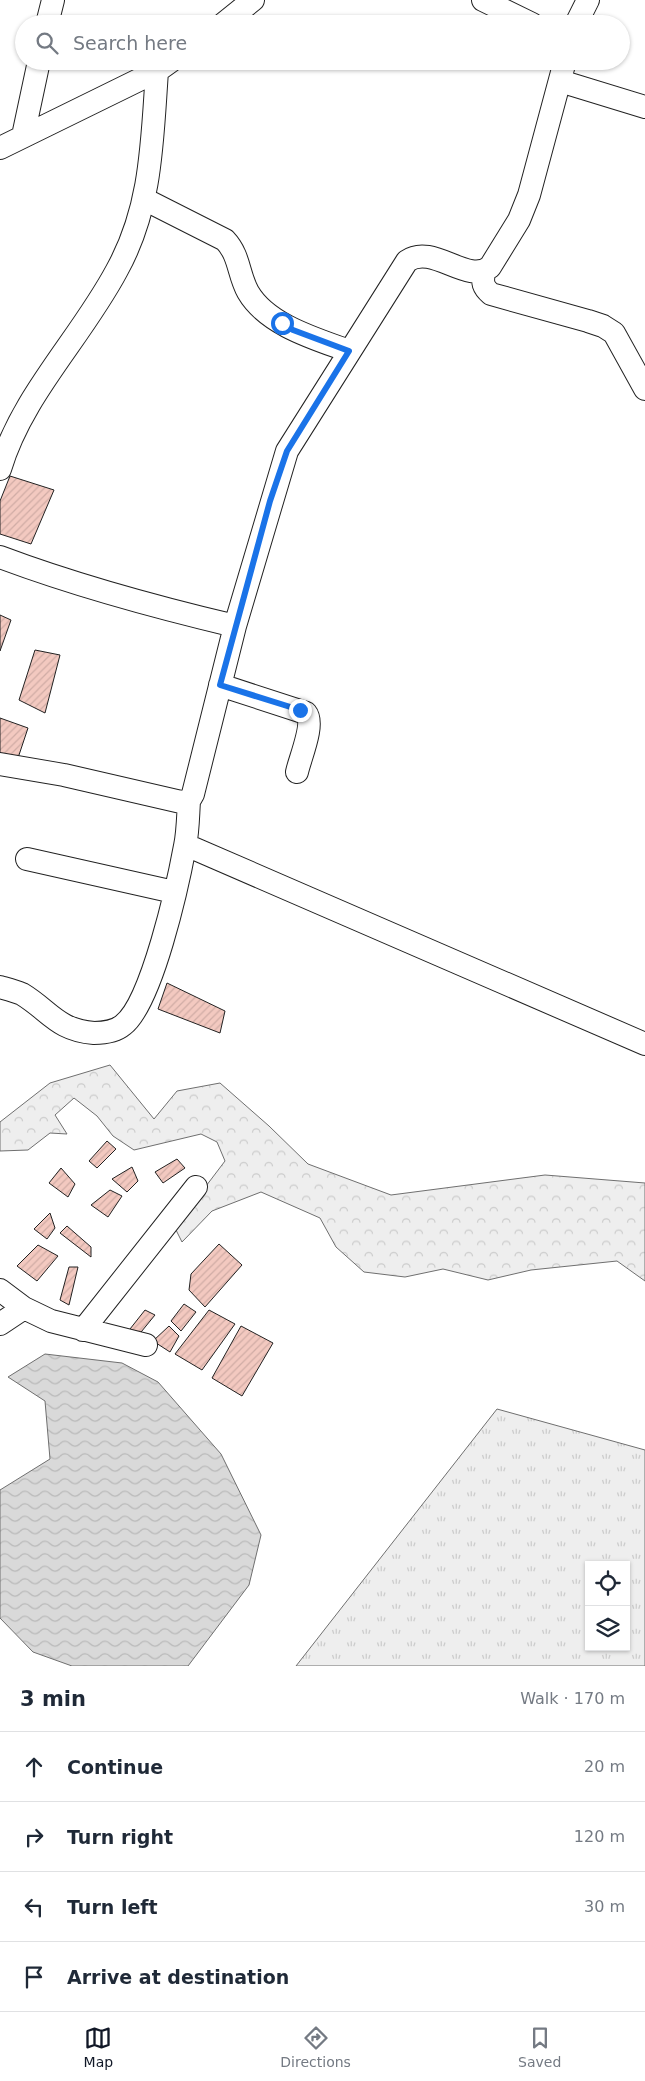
<!DOCTYPE html>
<meta charset="utf-8">
<style>
:root{--surface:#fff;--page:#f6f6f7;--text:#1f2937;--muted:#747a83;--line:#e0e1e3;--accent:#111827}
body{margin:0;font-family:"DejaVu Sans",sans-serif;background:var(--page);color:var(--text)}
.controls{position:absolute;right:15px;bottom:15px;display:grid;overflow:hidden;border-radius:0px;box-shadow:0 1px 4px #0004}
.controls button{width:45px;height:45px;display:grid;place-items:center;padding:0;border:0;border-bottom:1px solid var(--line);background:var(--surface);color:var(--text);font:25px sans-serif}
.stop{position:absolute;width:15px;height:15px;margin:-11px;border:4px solid #1a73e8;border-radius:50%;background:#fff}
.stop.end{background:#1a73e8;border-color:#fff;box-shadow:0 1px 5px #0008}
.list{margin:0;padding:0;list-style:none}
h2{display:flex;justify-content:space-between;align-items:center;height:65px;margin:0;padding:0 20px;font-size:21px}
h2 small{font-size:16px;font-weight:400;color:var(--muted)}
.list li{display:grid;grid-template-columns:32px 1fr auto;gap:15px;align-items:center;box-sizing:border-box;height:70px;padding:0 20px;border-top:1px solid var(--line)}
.list b{display:block;font-size:19px;white-space:nowrap}
.list em{font-size:16px;font-style:normal;color:var(--muted)}
.icon{flex:none;width:28px;height:28px;fill:none;stroke:currentColor;stroke-width:2;stroke-linecap:round;stroke-linejoin:round}
.map{position:relative;flex:none;width:645px;height:1666px;overflow:hidden}
.search{position:absolute;background:var(--surface);box-shadow:0 1px 4px #0004;left:15px;right:15px;top:15px;height:55px;display:flex;align-items:center;gap:12px;box-sizing:border-box;padding:0 18px;border-radius:28px;color:var(--muted);font-size:19px}
.sheet{height:345px;background:var(--surface)}
nav{display:flex;justify-content:space-around;align-items:center;box-sizing:border-box;height:70px;border-top:1px solid var(--line);background:var(--surface);font-size:14px;color:var(--muted)}
nav a{display:grid;justify-items:center;gap:2px}
nav .on{color:var(--accent)}
.map>svg:first-child{display:block}
.grass{fill:url(#grass-tufts);stroke:#6f6f6f;fill-rule:evenodd}
.forest{fill:url(#forest-crowns);stroke:#6f6f6f}
.water{fill:url(#water-waves);stroke:#6f6f6f}
.building{fill:url(#building-hatch);stroke:#222}
.lines{fill:none;stroke-linecap:round;stroke-linejoin:round}
.minor-casing{stroke:#222;stroke-width:24}
.minor{stroke:#fff;stroke-width:22}
.route{stroke:#1a73e8;stroke-width:6}
</style>
<div class="map">
<svg width="645" height="1666" viewBox="0 0 645 1666">
<defs>
<pattern id="grass-tufts" width="24" height="20" patternUnits="userSpaceOnUse" patternTransform="scale(1.25)"><rect width="24" height="20" fill="#eee"/><path d="M3 7l-1-3M5 7V3M7 7l1-3M15 17l-1-3M17 17v-4M19 17l1-3" fill="none" stroke="#ccc"/></pattern>
<pattern id="forest-crowns" width="20" height="18" patternUnits="userSpaceOnUse" patternTransform="scale(1.25)"><rect width="20" height="18" fill="#eee"/><path d="M2 6a3 3 0 1 1 6 0M12 15a3 3 0 1 1 6 0" fill="none" stroke="#ccc"/></pattern>
<pattern id="water-waves" width="16" height="10" patternUnits="userSpaceOnUse" patternTransform="scale(1.25)"><rect width="16" height="10" fill="#d9d9d9"/><path d="M0 5q4-4 8 0t8 0" fill="none" stroke="#bababa"/></pattern>
<pattern id="building-hatch" width="6" height="6" patternUnits="userSpaceOnUse" patternTransform="scale(1.25)"><rect width="6" height="6" fill="#f3c9c0"/><path d="M-1 1l2-2M0 6l6-6M5 7l2-2" fill="none" stroke="#d0aca5"/></pattern>
</defs>
<rect width="100%" height="100%" fill="#fff"/>
<path class="grass" d="M497,1409L645,1450V1666H296ZM589,1565H626V1647H589Z"/>
<path class="forest" d="M110,1065L154,1119L177,1091L220,1083L269,1126L308,1164L391,1195L545,1175L645,1183V1281L617,1261L531,1270L488,1280L443,1269L405,1277L364,1272L336,1247L320,1218L261,1192L212,1211L182,1242L171,1220L203,1190L225,1161L217,1142L201,1134L134,1150L113,1136L97,1116L74,1098L55,1115L67,1134L50,1133L28,1150L0,1151V1122L50,1083Z"/>
<path class="water" d="M45,1354L122,1363L158,1382L221,1454L261,1535L249,1585L188,1666H72L33,1652L0,1618V1490L50,1459L45,1401L8,1377Z"/>
<path class="building" d="M10,476L54,490L31,544L0,534V501Z
M0,615L11,620L0,651Z
M35,650L60,655L45,713L19,700Z
M0,718L28,728L17,761L0,756Z
M167,983L225,1011L220,1033L158,1009Z
M107,1141L116,1149L97,1168L89,1161Z
M177,1159L185,1168L163,1183L155,1172Z
M132,1167L138,1181L127,1192L112,1179Z
M61,1168L75,1184L68,1197L49,1183Z
M110,1190L122,1196L108,1217L91,1205Z
M50,1213L55,1228L47,1239L34,1229Z
M67,1226L91,1247V1257L60,1233Z
M219,1244L242,1265L205,1307L189,1290L191,1274Z
M38,1245L58,1256L37,1281L17,1266Z
M69,1267H78L69,1305L60,1300Z
M184,1304L196,1312L181,1331L171,1321Z
M145,1310L155,1315L137,1337L130,1329Z
M209,1310L235,1324L202,1370L175,1354Z
M169,1326L179,1336L170,1352L153,1341Z
M241,1326L273,1343L242,1396L212,1378Z"/>
<g class="lines">
<g class="minor-casing">
<path id="minor" d="M483,0L532,24
M47,24L53,0
M223,24L253,0
M576,24L588,0
M560,81L645,107
M23,136L39,61
M0,148L157,71L171,61
M144,199L225,240C240,256 238,274 248,292C267,325 316,339 349,351
M484,272C482,283 483,287 491,294L588,321L603,326L614,333L645,389
M0,469C22,395 81,338 117,270C152,207 152,141 157,71
M0,557C77,586 155,607 235,626
M220,685L306,713C315,724 300,758 297,772
M0,764L64,775L181,802L189,801
M186,845L645,1044
M27,859L174,892
M0,987C7,989 15,991 22,994C50,1011 57,1030 94,1033C103,1033 116,1031 123,1025C152,1003 178,884 185,846C188,832 188,816 189,801L193,794L235,626L287,451L407,261C433,243 467,285 490,267L519,220L529,195L565,61
M0,1290L24,1308L51,1321L146,1345
M0,1324L24,1308
M83,1330L196,1187"/>
</g>
<use href="#minor" class="minor"/>
</g>
<g class="lines">
<path class="route" d="M282,323L293,330L349,351L287,451L270,501L220,685L300,710"/>
</g>
</svg>
<div class="controls">
<button><svg class="icon" aria-label="locate" viewBox="0 0 24 24"><circle cx="12" cy="12" r="6"/><path d="M12 2v4M12 18v4M2 12h4M18 12h4"/></svg></button>
<button><svg class="icon" aria-label="layers" viewBox="0 0 24 24"><path d="M12 4l9 5-9 5-9-5zM3 14l9 5 9-5"/></svg></button>
</div>
<div class="stop" style="left:282px;top:323px"></div>
<div class="stop end" style="left:300px;top:710px"></div>
<div class="search"><svg class="icon" aria-label="search" viewBox="0 0 24 24"><circle cx="10" cy="10" r="6"/><path d="M15 15l6 6"/></svg>Search here</div>
</div>
<section class="sheet">
<h2>3 min<small>Walk · 170 m</small></h2>
<ul class="list">
<li><svg class="icon" aria-label="ahead" viewBox="0 0 24 24"><path d="M12 20V5M6 11l6-6 6 6"/></svg><div><b>Continue</b></div><em>20 m</em></li>
<li><svg class="icon" aria-label="right" viewBox="0 0 24 24"><path d="M7 20v-9h11M14 6l5 5-5 5"/></svg><div><b>Turn right</b></div><em>120 m</em></li>
<li><svg class="icon" aria-label="left" viewBox="0 0 24 24"><path d="M17 20v-9H6M10 6l-5 5 5 5"/></svg><div><b>Turn left</b></div><em>30 m</em></li>
<li><svg class="icon" aria-label="arrive" viewBox="0 0 24 24"><path d="M6 21V4h12l-3 4 3 4H6"/></svg><div><b>Arrive at destination</b></div></li>
</ul>
</section>
<nav>
<a class="on"><svg class="icon" aria-label="map" viewBox="0 0 24 24"><path d="M3 6l6-2 6 2 6-2v14l-6 2-6-2-6 2zM9 4v14M15 6v14"/></svg>Map</a>
<a><svg class="icon" aria-label="directions" viewBox="0 0 24 24"><path d="M12 3l9 9-9 9-9-9zM9 14v-3h6M13 9l2 2-2 2"/></svg>Directions</a>
<a><svg class="icon" aria-label="saved" viewBox="0 0 24 24"><path d="M7 4h10v16l-5-4-5 4z"/></svg>Saved</a>
</nav>
